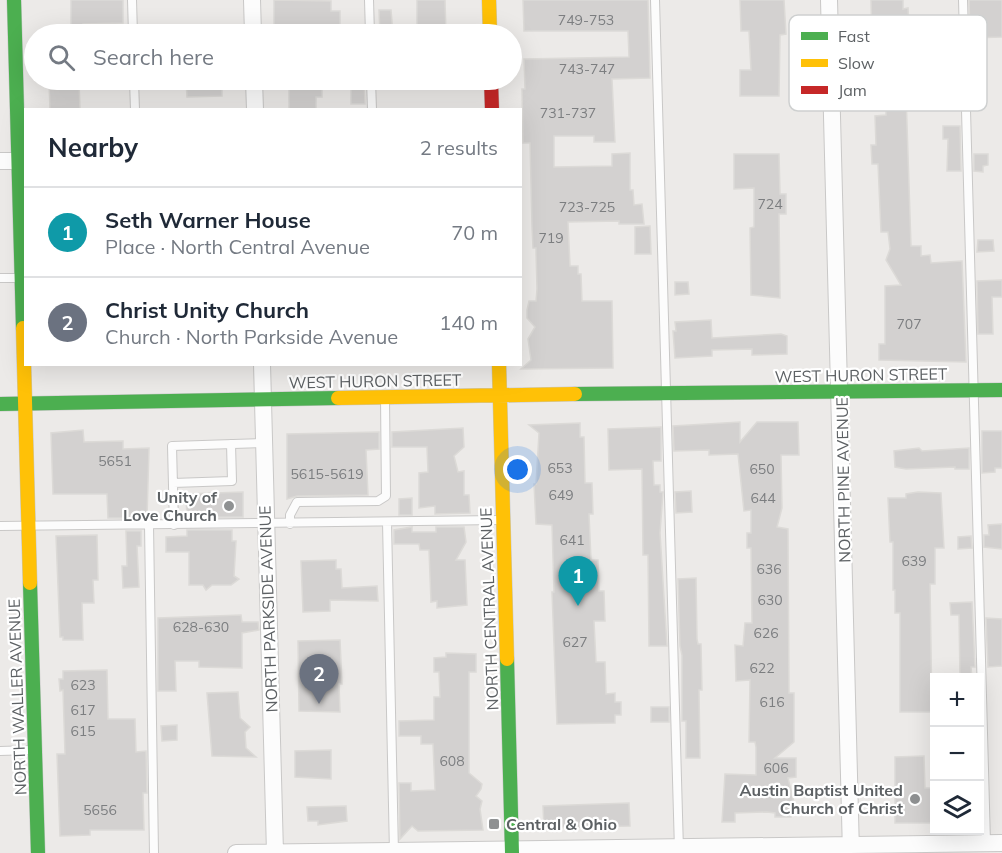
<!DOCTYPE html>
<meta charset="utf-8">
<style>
:root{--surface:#fff;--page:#f6f6f7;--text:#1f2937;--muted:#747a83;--line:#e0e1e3;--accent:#8f9192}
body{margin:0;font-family:Mulish,sans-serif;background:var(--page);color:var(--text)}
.controls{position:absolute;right:18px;bottom:18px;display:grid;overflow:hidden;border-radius:0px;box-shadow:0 6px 24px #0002}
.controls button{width:54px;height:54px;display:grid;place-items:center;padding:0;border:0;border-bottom:2px solid var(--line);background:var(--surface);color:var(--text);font:30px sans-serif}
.you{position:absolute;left:518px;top:470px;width:21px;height:21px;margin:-15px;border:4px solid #fff;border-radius:50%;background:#1a73e8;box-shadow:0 0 0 9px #1a73e833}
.badge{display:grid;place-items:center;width:39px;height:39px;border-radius:50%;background:var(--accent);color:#fff;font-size:20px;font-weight:700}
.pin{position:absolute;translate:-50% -50px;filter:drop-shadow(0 2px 3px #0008)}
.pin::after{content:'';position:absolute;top:32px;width:21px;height:18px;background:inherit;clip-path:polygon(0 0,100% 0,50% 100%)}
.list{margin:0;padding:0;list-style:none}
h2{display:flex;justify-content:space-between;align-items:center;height:78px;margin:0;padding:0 24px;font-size:26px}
h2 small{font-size:20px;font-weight:400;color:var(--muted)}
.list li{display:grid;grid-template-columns:39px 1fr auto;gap:18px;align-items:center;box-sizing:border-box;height:90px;padding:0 24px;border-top:2px solid var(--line)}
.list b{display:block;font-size:22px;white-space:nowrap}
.list p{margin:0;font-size:20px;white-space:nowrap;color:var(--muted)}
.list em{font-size:20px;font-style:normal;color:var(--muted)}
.icon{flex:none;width:33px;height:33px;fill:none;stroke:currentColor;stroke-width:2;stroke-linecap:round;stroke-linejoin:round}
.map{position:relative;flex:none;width:1002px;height:853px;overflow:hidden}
.search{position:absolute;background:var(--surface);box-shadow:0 6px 24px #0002;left:24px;top:24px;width:498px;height:66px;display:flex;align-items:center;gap:15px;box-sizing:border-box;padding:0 21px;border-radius:33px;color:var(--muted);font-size:22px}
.panel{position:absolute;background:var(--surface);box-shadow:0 6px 24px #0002;left:24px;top:108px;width:498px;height:258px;border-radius:0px}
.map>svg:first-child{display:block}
.building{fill:#d3d1d0;stroke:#dcdad7;stroke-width:1.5}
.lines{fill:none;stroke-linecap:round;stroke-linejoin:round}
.lane-casing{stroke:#c9c8c7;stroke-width:10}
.street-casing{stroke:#c9c8c7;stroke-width:18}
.fast-casing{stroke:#c6c7c6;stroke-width:15}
.slow-casing{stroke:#c6c7c6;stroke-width:15}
.jam-casing{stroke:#c6c7c6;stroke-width:15}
.lane{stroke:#fcfcfc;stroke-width:8}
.street{stroke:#fcfcfc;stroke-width:16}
.fast{stroke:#4caf50;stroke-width:14}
.slow{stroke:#ffc107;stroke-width:14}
.jam{stroke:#c62828;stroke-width:14}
.poi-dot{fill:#8f9192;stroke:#fff;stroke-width:2}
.labels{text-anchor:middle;stroke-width:4.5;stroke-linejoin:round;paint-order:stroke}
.number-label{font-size:14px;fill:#7c7e80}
.street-label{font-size:16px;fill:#5d6164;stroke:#fff}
.poi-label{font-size:16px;font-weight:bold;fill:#5d6164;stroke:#fff;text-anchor:end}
.key{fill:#fff;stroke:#ced0d0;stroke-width:1.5}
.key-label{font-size:16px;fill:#5d6164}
</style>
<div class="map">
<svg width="1002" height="853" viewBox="0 0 1002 853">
<rect width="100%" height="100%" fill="#eceae8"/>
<path class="building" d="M71,0H123V23L83,24V34H71Z
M274,0L331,1V11H340V28L274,29Z
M417,0H445L446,34H417Z
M523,0H648L650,78L612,79L615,142H594V136H554V167L612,166V154L630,153V190H633L634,205L642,204L644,224H619V221L568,222L570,266H578V274H581L582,301H612L613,368L521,369L531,360L528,339L535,327L527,318V310L529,301H536L537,289L536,253V248H533L532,226L530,143H523L522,89H525L524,59L629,57L628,31H524Z
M740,0H784L786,34L780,35L779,96H740V70H751L749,31H741Z
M871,0H903V9L908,8L910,43L916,42L917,60V83L909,84L906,94L911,246H921V256L930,255L931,263L962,261L966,362L879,360V344H885V286L901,285L886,260L890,249L888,232H881L878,164H872L871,145H876L875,116L886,115V93H873Z
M969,0H1002V37L970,38Z
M379,10H391L393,34H380Z
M186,80H222V96L187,97Z
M289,80H306V85H322V97H316V110H289Z
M351,80H364L365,104H351Z
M49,81H79L80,110H50Z
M943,126H960L961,171H947L948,139H943Z
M734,154H779L780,194H786V214H779L780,298L751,295L750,228L754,227V188L734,189Z
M974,154H988V165L983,166V172L974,171Z
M650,226L651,254H635V227Z
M978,240H993L994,251L977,252Z
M1002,280V297H992L993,334H978L977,281Z
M675,282H688L689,294L675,295Z
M711,320L712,338L781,334L787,336V354L752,355V349L712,350V356L675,358L673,331H676L675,322Z
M740,422V442L757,422H798L799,455H781L782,508L777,527L788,529L789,693H794V742L775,758H796V777L788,778L795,807L791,817H775V813L767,812L735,813V822H722L725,774L756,775V747L755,742H749L750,680L736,681L735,645L743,646L745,623H752L751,548H747V533H751V510L744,511L738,454L709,455V450L674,451L673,426Z
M580,423V437H584L585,483H592L593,514H589L591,560H598L599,591H604L605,621H594L596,662H605L606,694L615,693V702H621V715H615V723L557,724L552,592H554L552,525L536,524L534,484H536L539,433L529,425Z
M661,427V461H653L654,485H660V492H663L660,533L667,646H649L648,555H643L642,469L609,470L608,429Z
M463,428L464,447L454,456L458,472L464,471V495H469L470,513L435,514V506L419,508V473L428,472L427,447H392V432Z
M83,430L84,442L123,441V449L149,448L147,518H108L107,494H53L51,433Z
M982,431H1002V468H995V472L982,473Z
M379,432V449L366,450L368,495L297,496L287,499V434Z
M919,448L922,451L969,448V469H955V467L906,469L895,467L894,451Z
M691,491L692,512L676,513L675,492Z
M243,492V517H187L186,494Z
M918,492L941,493L944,548H935V584H930L932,712H900V613H895V590H893V542H890L888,498H906V494Z
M412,498V515H399V499Z
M1002,524V549L984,547V535H989L988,525Z
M412,527V532H436V527H464L466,542L456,560H465L467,605L437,608V601L431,602L429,550H420L419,544H394V530Z
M187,530H232V541H236L234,576L239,579L231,585H212L206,590L203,585H189V552H166V537L187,536Z
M126,531H141V546H137L139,587L123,588L122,566H127Z
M97,535L98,580H93L94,603H82L83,640H63V637H60L56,536Z
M971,536L972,548L958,549V537Z
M336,560V569H341L342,588L377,586L378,601L330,600V611L303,612L301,561Z
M696,578L697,639L698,644H701L702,690H699L700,758H686V721H682V655L680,646L678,579Z
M972,602L975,667H971L972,678H960L959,615H951L950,603Z
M241,615L242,622H258L259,630L242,633V668L199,667V661H175L176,691H158V618Z
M986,618L1002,619V666L988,667Z
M340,640L342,684H339L340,712L299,711L298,641Z
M446,653L476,654V672H469V773L482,784L481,789L476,796L482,801L480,809L483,830L418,831L412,826L400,839L399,783H411V791L435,790L433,744H421V736H399V721L434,720V697H440L439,672H434V658L446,657Z
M107,670L108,719H135L136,752L146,751L147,793H143L144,830H90V835L60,836L57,754H65L63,690L60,691L59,679H63V671Z
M238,692L240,718L250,727L245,732L246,748L256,757L212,756L207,693Z
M651,707H669V722H651Z
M177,725V740L162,741L161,726Z
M331,750V779L295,777V751Z
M924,756L925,788H934V823H895V757Z
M629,803L630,826L544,828L543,806Z
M346,806L347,821L318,825V821H308L307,807Z"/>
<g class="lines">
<g class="lane-casing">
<path id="lane" d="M132,0L133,34
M369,0L370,34
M655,0L679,850
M963,0L986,843
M134,80L135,110
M371,80L372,110
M0,278H21
M173,483L232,481L231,444
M387,522L394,853
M290,524V515L297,502L378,501L386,496L385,398
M149,525L154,853
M174,525L172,446L264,443
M0,526L500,520
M0,751L32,750"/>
</g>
<g class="street-casing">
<path id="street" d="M252,0L253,34
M829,0L851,853
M254,80L255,110
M0,161H19
M262,364L275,853
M236,853L1002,843"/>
</g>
<g class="fast-casing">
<path id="fast" d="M14,0L23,328
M575,394L1002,390
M0,404L338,398
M30,583L38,853
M507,659L512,853"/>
</g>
<g class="slow-casing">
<path id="slow" d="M489,0L490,34
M23,328L30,583
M499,364L507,659
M338,398L575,394"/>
</g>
<g class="jam-casing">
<path id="jam" d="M491,80L492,110"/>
</g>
<use href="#lane" class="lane"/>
<use href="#street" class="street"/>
<use href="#fast" class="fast"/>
<use href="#slow" class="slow"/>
<use href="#jam" class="jam"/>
</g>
<g class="poi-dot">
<circle cx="229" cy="506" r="6"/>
<circle cx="915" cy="799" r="6"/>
<rect x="488" y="818" width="12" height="12" rx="3"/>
</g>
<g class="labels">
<g class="number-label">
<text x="586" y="25">749-753</text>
<text x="587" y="74">743-747</text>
<text x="568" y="118">731-737</text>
<text x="770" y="209">724</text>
<text x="587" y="212">723-725</text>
<text x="551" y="243">719</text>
<text x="909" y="329">707</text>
<text x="115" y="466">5651</text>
<text x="560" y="473">653</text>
<text x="762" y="474">650</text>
<text x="327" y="479">5615-5619</text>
<text x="561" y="500">649</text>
<text x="763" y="503">644</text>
<text x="572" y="545">641</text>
<text x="914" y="566">639</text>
<text x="769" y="574">636</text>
<text x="770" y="605">630</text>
<text x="201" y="632">628-630</text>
<text x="766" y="638">626</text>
<text x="575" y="647">627</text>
<text x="762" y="673">622</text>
<text x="83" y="690">623</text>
<text x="772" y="707">616</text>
<text x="83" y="715">617</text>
<text x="83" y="736">615</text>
<text x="452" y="766">608</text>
<text x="776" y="773">606</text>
<text x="100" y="815">5656</text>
</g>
<g class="street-label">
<text transform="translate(861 375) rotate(-1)" y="6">WEST HURON STREET</text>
<text transform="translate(375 381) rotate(-1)" y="6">WEST HURON STREET</text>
<text transform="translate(843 480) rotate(-91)" y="6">NORTH PINE AVENUE</text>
<text transform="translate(268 609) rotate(-92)" y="6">NORTH PARKSIDE AVENUE</text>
<text transform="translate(489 609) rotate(-92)" y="6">NORTH CENTRAL AVENUE</text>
<text transform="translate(17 697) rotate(-92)" y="6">NORTH WALLER AVENUE</text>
</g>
<g class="poi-label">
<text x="217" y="503">Unity of<tspan x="217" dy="18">Love Church</tspan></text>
<text x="903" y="796">Austin Baptist United<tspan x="903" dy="18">Church of Christ</tspan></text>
<text x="506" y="830" text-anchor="start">Central &amp; Ohio</text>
</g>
</g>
<rect x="789" y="15" width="198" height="96" rx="9" class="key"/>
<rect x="801" y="32" width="27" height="8" fill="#4caf50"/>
<rect x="801" y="59" width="27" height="8" fill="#ffc107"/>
<rect x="801" y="86" width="27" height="8" fill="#c62828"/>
<g class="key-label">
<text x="838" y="42">Fast</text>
<text x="838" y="69">Slow</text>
<text x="838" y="96">Jam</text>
</g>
</svg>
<div class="controls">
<button>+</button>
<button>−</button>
<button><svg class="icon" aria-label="layers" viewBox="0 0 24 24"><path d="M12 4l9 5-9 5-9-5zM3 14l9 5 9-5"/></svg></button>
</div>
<div class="you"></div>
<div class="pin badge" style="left:578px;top:606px;background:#0f9aa8">1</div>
<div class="pin badge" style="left:319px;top:704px;background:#6b7280">2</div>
<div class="search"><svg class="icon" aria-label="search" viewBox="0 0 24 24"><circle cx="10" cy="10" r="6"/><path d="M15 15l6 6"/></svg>Search here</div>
<section class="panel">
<h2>Nearby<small>2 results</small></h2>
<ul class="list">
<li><span class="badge" style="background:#0f9aa8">1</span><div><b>Seth Warner House</b><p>Place · North Central Avenue</p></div><em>70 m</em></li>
<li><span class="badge" style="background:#6b7280">2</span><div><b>Christ Unity Church</b><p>Church · North Parkside Avenue</p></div><em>140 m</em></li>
</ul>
</section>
</div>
